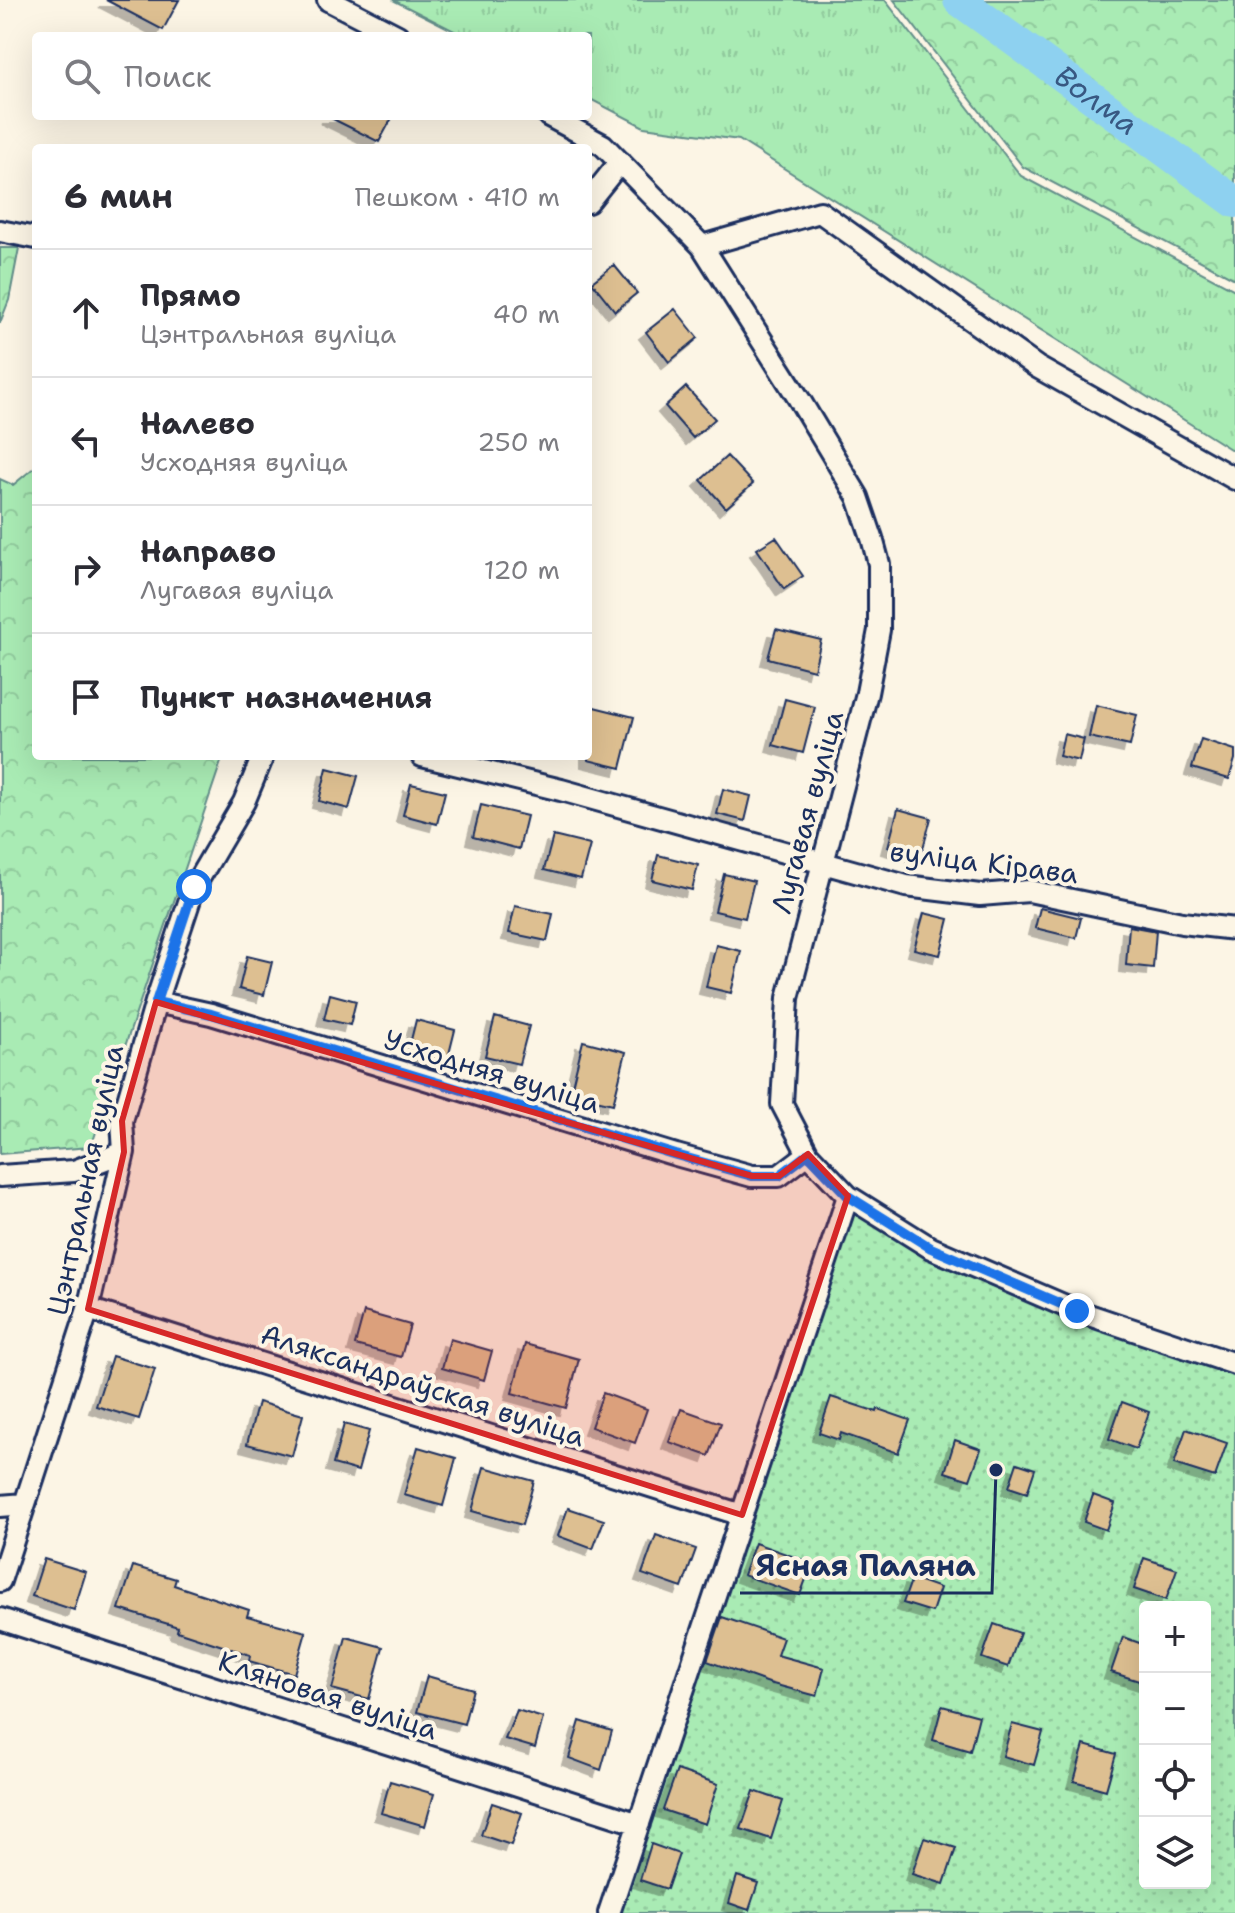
<!DOCTYPE html>
<html lang="ru">
<meta charset="utf-8">
<style>
:root{--surface:#fff;--page:#f7f7f7;--text:#2b2b33;--muted:#7c7c81;--line:#e1e1e2}
body{margin:0;font-family:"Shantell Sans",sans-serif;background:var(--page);color:var(--text)}
.controls{position:absolute;right:24px;bottom:24px;display:grid;overflow:hidden;border-radius:8px;box-shadow:0 8px 32px #0002}
.controls button{width:72px;height:72px;display:grid;place-items:center;padding:0;border:0;border-bottom:2px solid var(--line);background:var(--surface);color:var(--text);font:40px sans-serif}
.stop{position:absolute;width:24px;height:24px;margin:-18px;border:6px solid #1a73e8;border-radius:50%;background:#fff}
.stop.end{background:#1a73e8;border-color:#fff;box-shadow:0 2px 8px #0008}
.list{margin:0;padding:0;list-style:none}
h2{display:flex;justify-content:space-between;align-items:center;height:104px;margin:0;padding:0 32px;font-size:34px}
h2 small{font-size:26px;font-weight:400;color:var(--muted)}
.list li{display:grid;grid-template-columns:52px 1fr auto;gap:24px;align-items:center;box-sizing:border-box;height:128px;padding:0 32px;border-top:2px solid var(--line)}
.list b{display:block;font-size:30px;white-space:nowrap}
.list p{margin:0;font-size:26px;white-space:nowrap;color:var(--muted)}
.list em{font-size:26px;font-style:normal;color:var(--muted)}
.icon{flex:none;width:44px;height:44px;fill:none;stroke:currentColor;stroke-width:2;stroke-linecap:round;stroke-linejoin:round}
.map{position:relative;flex:none;width:1235px;height:1913px;overflow:hidden}
.search{position:absolute;background:var(--surface);box-shadow:0 8px 32px #0002;left:32px;top:32px;width:560px;height:88px;display:flex;align-items:center;gap:20px;box-sizing:border-box;padding:0 28px;border-radius:8px;color:var(--muted);font-size:30px}
.panel{position:absolute;background:var(--surface);box-shadow:0 8px 32px #0002;left:32px;top:144px;width:560px;height:616px;border-radius:8px}
.map>svg:first-child{display:block}
.grass{fill:url(#grass-tufts);stroke:#628d89;stroke-width:2}
.forest{fill:url(#forest-crowns);stroke:#628d89;stroke-width:2}
.park{fill:url(#park-dots);stroke:#628d89;stroke-width:2;fill-rule:evenodd}
.lines{fill:none;stroke-linecap:round;stroke-linejoin:round}
.river{stroke:#8ed1f0;stroke-width:32}
.building{fill:#ddbf91;stroke:#1b2f5e;stroke-width:2;filter:url(#shadow)}
.street-casing{stroke:#1b2f5e;stroke-width:26}
.street{stroke:#fcf5e5;stroke-width:20}
.route{stroke:#1a73e8;stroke-width:10}
.marked{fill:#d62828;fill-opacity:0.2;stroke:#d62828;stroke-width:6;stroke-linejoin:round}
.labels{text-anchor:middle;stroke-width:8;stroke-linejoin:round;paint-order:stroke}
.street-label{font-size:28px;fill:#1b2f5e;stroke:#fcf5e5}
.water-label{font-size:30px;font-style:italic;fill:#385882;stroke:#fcf5e5}
.leader{fill:none;stroke:#1b2f5e;stroke-width:3}
.callout-dot{fill:#1b2f5e;stroke:#fcf5e5;stroke-width:3}
.callout-label{font-size:30px;text-anchor:middle;font-weight:bold;fill:#1b2f5e;stroke:#fcf5e5;stroke-width:8;stroke-linejoin:round;paint-order:stroke}
</style>
<div class="map">
<svg width="1235" height="1913" viewBox="0 0 1235 1913">
<defs>
<pattern id="grass-tufts" width="24" height="20" patternUnits="userSpaceOnUse" patternTransform="scale(2)"><rect width="24" height="20" fill="#a9ebb4"/><path d="M3 7l-1-3M5 7V3M7 7l1-3M15 17l-1-3M17 17v-4M19 17l1-3" fill="none" stroke="#91ca9d"/></pattern>
<pattern id="forest-crowns" width="20" height="18" patternUnits="userSpaceOnUse" patternTransform="scale(2)"><rect width="20" height="18" fill="#a9ebb4"/><path d="M2 6a3 3 0 1 1 6 0M12 15a3 3 0 1 1 6 0" fill="none" stroke="#91ca9d"/></pattern>
<pattern id="park-dots" width="8" height="8" patternUnits="userSpaceOnUse" patternTransform="scale(2)"><rect width="8" height="8" fill="#a9ebb4"/><path d="M2 2h.1M6 6h.1" fill="none" stroke="#91ca9d" stroke-width="1.8" stroke-linecap="round"/></pattern>
<filter id="shadow"><feDropShadow dx="-7" dy="7" stdDeviation="0" flood-color="#0004"/></filter>
</defs>
<rect width="100%" height="100%" fill="#fcf5e5"/>
<filter id="ink" filterUnits="userSpaceOnUse"><feTurbulence type="fractalNoise" baseFrequency=".0125" numOctaves="2"/><feDisplacementMap in="SourceGraphic" scale="16" xChannelSelector="R" yChannelSelector="G"/><feConvolveMatrix kernelMatrix="1 2 1 2 8 2 1 2 1" color-interpolation-filters="sRGB"/></filter>
<g filter="url(#ink)">
<path class="grass" d="M393,0H885L1021,176L1235,290V452L739,140L644,127L588,98V36H464Z"/>
<path class="forest" d="M894,0H1235V279L1023,167Z
M0,248H19L9,300L0,323Z
M36,466V756H223L91,1147L0,1154V479L13,485Z"/>
<path class="park" d="M848,1196L931,1248L1235,1353V1913H609ZM1145,1607H1205V1883H1145Z"/>
<g class="lines">
<path class="river" id="s1" d="M959,0L1235,202"/>
</g>
<path class="building" d="M106,0H179L163,30Z
M327,116H393L379,142Z
M614,265L637,293L615,311L592,282Z
M675,309L698,338L669,362L646,332Z
M686,387L715,419L693,438L665,406Z
M727,456L753,484L726,508L701,480Z
M776,537L803,576L784,589L757,549Z
M776,629L821,640L814,670L768,658Z
M785,699L815,707L803,753L773,745Z
M1096,705L1137,715L1130,746L1089,737Z
M590,706L634,717L621,768L588,760V714Z
M1064,734L1084,739L1079,761L1059,756Z
M1201,739L1235,750V759L1229,779L1192,768Z
M327,768L358,776L349,809L319,801Z
M411,784L445,792L437,824L403,815Z
M723,789L751,796L745,821L717,814Z
M481,805L527,816L519,849L473,837Z
M898,809L931,818L921,856L888,847Z
M553,836L590,845L581,879L544,870Z
M658,855L698,865L692,890L652,880Z
M724,874L754,881L745,918L715,911Z
M515,906L553,914L547,941L509,933Z
M1040,908L1081,918L1076,938L1035,928Z
M924,913L949,919L940,955L914,949Z
M1129,926L1156,931L1153,968L1126,965Z
M716,945L741,951L731,993L706,987Z
M247,956L272,962L264,995L239,989Z
M330,994L356,1001L350,1025L324,1019Z
M495,1017L529,1026L519,1064L485,1056Z
M416,1020L455,1030L447,1062L408,1052Z
M583,1041L626,1052L613,1104L570,1094Z
M364,1312L410,1325L401,1357L355,1345Z
M450,1339L492,1351L484,1380L442,1368Z
M525,1344L579,1359L566,1408L512,1393Z
M112,1356L155,1369L139,1419L96,1406Z
M603,1393L647,1409L635,1443L591,1427Z
M831,1397L877,1412L878,1409L910,1420L898,1453L841,1433L839,1440L819,1433Z
M258,1402L303,1415L292,1456L247,1444Z
M1122,1402L1149,1412L1136,1449L1109,1439Z
M681,1409L721,1423L709,1456L669,1442Z
M344,1424L369,1431L358,1471L333,1464Z
M1186,1429L1227,1443L1215,1477L1174,1464Z
M955,1440L981,1449L970,1480L945,1472Z
M418,1447L456,1458L443,1506L404,1495Z
M1017,1463L1035,1469L1027,1493L1009,1487Z
M484,1467L534,1481L522,1525L472,1511Z
M1093,1495L1115,1503L1106,1530L1084,1522Z
M568,1508L604,1520L593,1549L558,1536Z
M656,1535L696,1549L682,1588L642,1574Z
M755,1543L812,1563L800,1595L743,1575Z
M1144,1558L1177,1569L1166,1600L1134,1589Z
M44,1559L86,1572L74,1610L32,1596Z
M133,1566L176,1579L174,1585L249,1610L247,1616L306,1632L294,1674L249,1661L250,1655L177,1631L178,1627L119,1609Z
M912,1578L940,1588L932,1612L903,1603Z
M722,1617L783,1638L777,1655L824,1668L817,1696L769,1683L707,1661Z
M994,1624L1020,1633L1008,1667L982,1658Z
M346,1637L383,1647L369,1699L332,1689Z
M1123,1637L1145,1645V1683L1111,1672Z
M427,1676L473,1689L464,1724L417,1712Z
M942,1706L979,1716L970,1751L933,1740Z
M517,1710L543,1718L535,1748L505,1739Z
M580,1721L612,1731L601,1770L569,1758Z
M1012,1724L1043,1732L1034,1765L1003,1756Z
M1084,1745L1116,1754L1106,1790L1074,1781Z
M677,1770L718,1784L705,1824L663,1810Z
M390,1781L434,1794L425,1826L381,1813Z
M754,1791L783,1801L771,1839L741,1829Z
M492,1803L522,1813L511,1845L481,1835Z
M924,1838L956,1848L944,1884L912,1874Z
M651,1844L679,1854L667,1889L640,1880Z
M737,1876L758,1883L749,1910L729,1903Z"/>
<g class="lines">
<g class="street-casing">
<path id="street" d="M328,0L398,36
M549,116L603,145L702,246L799,399L858,497L872,538L879,564V630L867,693L788,998L782,1104L808,1154L848,1196L931,1248L1077,1311L1235,1364
M588,202L620,162
M0,231L36,238
M702,246L820,212L1037,367L1235,479
M422,756L561,790L906,886L980,895L1029,891L1182,923L1235,929
M156,1002L211,1014L676,1155L752,1176H779L808,1154
M0,1176L74,1171L124,1152
M88,1309L742,1515
M0,1506L25,1504
M0,1581L88,1309L124,1152L122,1121L156,1002L194,887L244,802L263,756
M0,1619L639,1824
M609,1913L848,1196"/>
</g>
<use href="#street" class="street"/>
</g>
</g>
<g class="lines" filter="url(#ink)">
<path class="route" d="M194,887L156,1002L211,1014L676,1155L752,1176H779L808,1154L848,1196L931,1248L1077,1311"/>
</g>
<path class="marked" d="M156,1002L752,1176H779L808,1154L848,1196L742,1515L88,1309L124,1152L122,1121Z"/>
<g class="labels">
<g class="street-label">
<text transform="translate(807 812) rotate(-75)" y="10">Лугавая вуліца</text>
<text transform="translate(984 862) rotate(7)" y="10">вуліца Кірава</text>
<text transform="translate(492 1071) rotate(17)" y="10">Усходняя вуліца</text>
<text transform="translate(85 1180) rotate(-78)" y="10">Цэнтральная вуліца</text>
<text transform="translate(423 1385) rotate(18)" y="10">Аляксандраўская вуліца</text>
<text transform="translate(328 1695) rotate(18)" y="10">Кляновая вуліца</text>
</g>
<g class="water-label">
<text dy="10" stroke="none"><textPath href="#s1" startOffset="170">Волма</textPath></text>
</g>
</g>
<path class="leader" d="M996 1470L992 1593H740"/>
<circle class="callout-dot" cx="996" cy="1470" r="8"/>
<g class="callout-label">
<text x="866" y="1576">Ясная Паляна</text>
</g>
</svg>
<div class="controls">
<button>+</button>
<button>−</button>
<button><svg class="icon" aria-label="locate" viewBox="0 0 24 24"><circle cx="12" cy="12" r="6"/><path d="M12 2v4M12 18v4M2 12h4M18 12h4"/></svg></button>
<button><svg class="icon" aria-label="layers" viewBox="0 0 24 24"><path d="M12 4l9 5-9 5-9-5zM3 14l9 5 9-5"/></svg></button>
</div>
<div class="stop" style="left:194px;top:887px"></div>
<div class="stop end" style="left:1077px;top:1311px"></div>
<div class="search"><svg class="icon" aria-label="search" viewBox="0 0 24 24"><circle cx="10" cy="10" r="6"/><path d="M15 15l6 6"/></svg>Поиск</div>
<section class="panel">
<h2>6 мин<small>Пешком · 410 m</small></h2>
<ul class="list">
<li><svg class="icon" aria-label="ahead" viewBox="0 0 24 24"><path d="M12 20V5M6 11l6-6 6 6"/></svg><div><b>Прямо</b><p>Цэнтральная вуліца</p></div><em>40 m</em></li>
<li><svg class="icon" aria-label="left" viewBox="0 0 24 24"><path d="M17 20v-9H6M10 6l-5 5 5 5"/></svg><div><b>Налево</b><p>Усходняя вуліца</p></div><em>250 m</em></li>
<li><svg class="icon" aria-label="right" viewBox="0 0 24 24"><path d="M7 20v-9h11M14 6l5 5-5 5"/></svg><div><b>Направо</b><p>Лугавая вуліца</p></div><em>120 m</em></li>
<li><svg class="icon" aria-label="arrive" viewBox="0 0 24 24"><path d="M6 21V4h12l-3 4 3 4H6"/></svg><div><b>Пункт назначения</b></div></li>
</ul>
</section>
</div>
